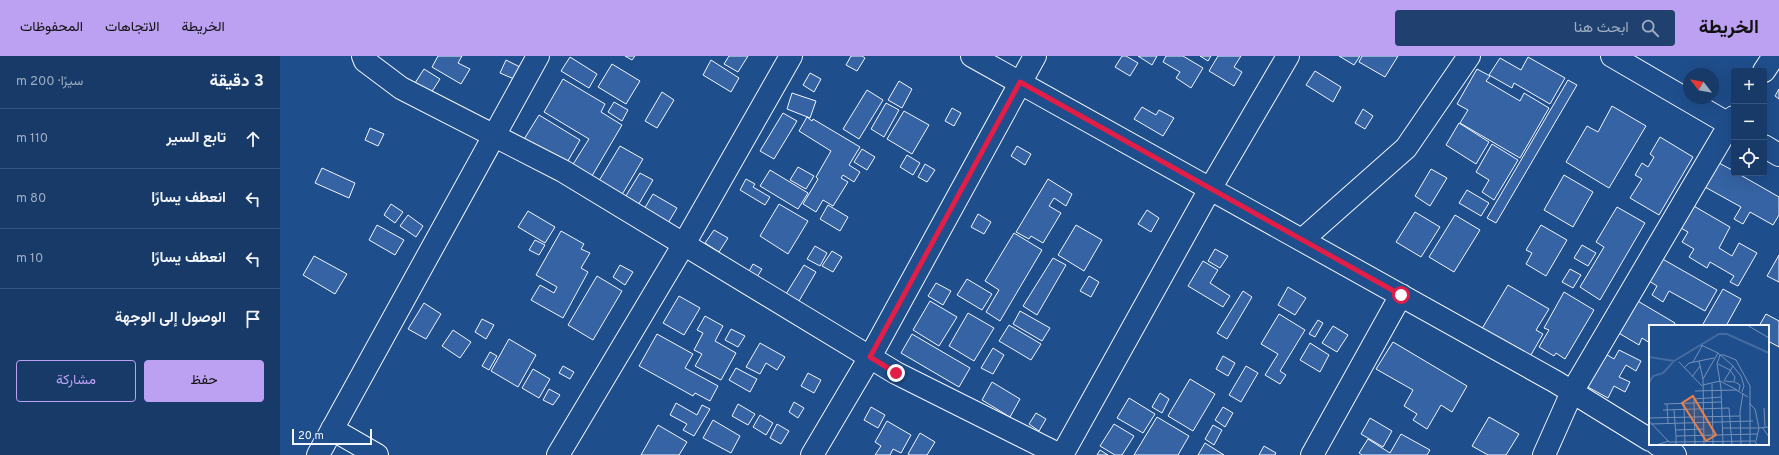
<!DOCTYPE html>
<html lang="ar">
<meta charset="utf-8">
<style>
:root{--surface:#173a69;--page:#20416f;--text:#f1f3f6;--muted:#9eadc0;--line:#36547d;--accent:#bca0f2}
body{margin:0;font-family:Overpass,Vazirmatn,sans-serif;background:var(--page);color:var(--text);direction:rtl}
.controls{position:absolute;right:12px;top:12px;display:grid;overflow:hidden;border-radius:4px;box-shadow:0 4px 16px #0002}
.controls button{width:36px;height:36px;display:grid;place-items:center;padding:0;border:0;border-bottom:1px solid var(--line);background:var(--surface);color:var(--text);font:20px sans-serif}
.compass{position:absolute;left:1403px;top:12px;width:36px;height:36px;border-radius:50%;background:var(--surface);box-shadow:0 4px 16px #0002;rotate:301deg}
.scale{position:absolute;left:12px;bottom:10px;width:80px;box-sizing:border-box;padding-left:4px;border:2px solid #f2f6ff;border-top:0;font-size:11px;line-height:14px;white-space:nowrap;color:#f2f6ff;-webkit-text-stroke:3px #1f4e8c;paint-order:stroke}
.stop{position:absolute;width:12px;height:12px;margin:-9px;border:3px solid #e11d48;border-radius:50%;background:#fff}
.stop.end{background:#e11d48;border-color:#fff;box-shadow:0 1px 4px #0008}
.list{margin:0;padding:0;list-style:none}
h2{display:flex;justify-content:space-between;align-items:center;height:52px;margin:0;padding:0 16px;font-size:17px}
h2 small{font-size:13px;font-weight:400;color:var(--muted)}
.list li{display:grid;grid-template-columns:26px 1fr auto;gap:12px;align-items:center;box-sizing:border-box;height:60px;padding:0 16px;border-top:1px solid var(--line)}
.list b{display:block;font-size:15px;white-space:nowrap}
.list em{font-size:13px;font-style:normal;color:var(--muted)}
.actions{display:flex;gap:8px;padding:12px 16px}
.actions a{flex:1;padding:9px 0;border:1px solid var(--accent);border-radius:4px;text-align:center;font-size:14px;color:var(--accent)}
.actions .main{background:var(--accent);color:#111}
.icon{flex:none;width:22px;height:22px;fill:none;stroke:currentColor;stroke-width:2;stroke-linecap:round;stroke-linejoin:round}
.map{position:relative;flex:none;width:1499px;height:399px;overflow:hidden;direction:ltr}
header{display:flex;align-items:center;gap:24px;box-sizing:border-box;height:56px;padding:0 20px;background:var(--accent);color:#111}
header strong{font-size:19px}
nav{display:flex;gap:22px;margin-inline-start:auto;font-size:14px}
.search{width:280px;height:36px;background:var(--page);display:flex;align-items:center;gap:10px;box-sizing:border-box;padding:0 14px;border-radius:4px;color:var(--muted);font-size:15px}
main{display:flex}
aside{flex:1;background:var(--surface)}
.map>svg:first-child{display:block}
.building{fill:#3563a3;stroke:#f2f6ff}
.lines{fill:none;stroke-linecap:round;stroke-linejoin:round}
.minor-casing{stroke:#f2f6ff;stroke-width:24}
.minor{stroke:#1f4e8c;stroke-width:22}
.route{stroke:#e11d48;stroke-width:5}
.inset-river{fill:none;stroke:#446ba0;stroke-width:2}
.inset-road{fill:none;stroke:#7391ba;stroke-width:1}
.view{fill:#ea8049;fill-opacity:0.15;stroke:#ea8049;stroke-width:2}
.inset-edge{fill:none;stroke:#f2f6ff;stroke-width:2}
</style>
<header>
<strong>الخريطة</strong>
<div class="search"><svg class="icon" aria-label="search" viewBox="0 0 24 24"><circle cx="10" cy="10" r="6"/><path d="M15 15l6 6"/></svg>ابحث هنا</div>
<nav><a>الخريطة</a><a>الاتجاهات</a><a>المحفوظات</a></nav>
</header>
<main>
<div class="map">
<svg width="1499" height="399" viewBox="0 0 1499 399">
<rect width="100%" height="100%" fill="#1f4e8c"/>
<path class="building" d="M158,0H182L178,7L190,13L181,28L152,11Z
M345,0H355L352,4Z
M449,0H468L458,16L444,8Z
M571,0H582L585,2L577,15L566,9Z
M842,0H846L858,7L850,20L835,11Z
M858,0H877L872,9Z
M886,0H903L923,12L911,32L896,22L900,16L883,6Z
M920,0H931L928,5Z
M938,0H961L954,11L962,16L954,30L929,15Z
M1059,0H1080L1074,9Z
M1082,0H1118L1105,21L1079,6Z
M290,1L317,18L309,32L281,15Z
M1248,1L1285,22L1270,48L1234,27L1232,32L1209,19L1220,2L1241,14Z
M226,4L240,11L234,23L220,17Z
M431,4L459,22L451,36L423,19Z
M332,8L360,25L346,48L318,31Z
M144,13L160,23L151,37L135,27Z
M1197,13L1210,20L1206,25L1240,45L1244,37L1269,52L1240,102L1180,67L1188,54L1177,48Z
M1035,15L1061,31L1053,46L1026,29Z
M530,17L541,23L534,36L523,29Z
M283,23L325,48L321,56L342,69L309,125L290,113L309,83L264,56Z
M1288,24L1297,29L1216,167L1207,162Z
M619,25L632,33L622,52L608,44Z
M1499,33V43L1495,40Z
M587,34L603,44L579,83L563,73Z
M382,36L394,44L377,72L365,65Z
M512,37L536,45L530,62L507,53Z
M334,46L348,54L342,65L328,56Z
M606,47L619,54L604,81L591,73Z
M1332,50L1366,70L1329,132L1286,106L1307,70L1318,76Z
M862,51L876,59L879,54L894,62L883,80L854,63Z
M672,52L681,57L674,70L665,65Z
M1083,53L1093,60L1085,73L1075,67Z
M624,55L649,69L632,98L607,83Z
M503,57L517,65L494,103L480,95Z
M259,59L300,84L285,110L243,85Z
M527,61L532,65L533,63L580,91L569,109L580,116L574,126L563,119L561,122L568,126L553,150L543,144L536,156L523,148L538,123L536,121L551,95L519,75Z
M1179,67L1209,86L1196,108L1166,89Z
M90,72L104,78L98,90L85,84Z
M1380,81L1413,101L1379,159L1350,142L1362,123L1355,119L1362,107L1368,111L1374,101L1370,98Z
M1212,88L1238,104L1214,144L1202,136L1209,124L1196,116Z
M340,90L363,103L340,142L317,128Z
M737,90L751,98L745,109L731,100Z
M582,93L595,101L587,114L574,106Z
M627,99L640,107L633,119L620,111Z
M1439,107L1454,115V117H1457L1499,141V159L1493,169L1470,156L1463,168L1454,163L1461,151L1425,131Z
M645,108L655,114L647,126L638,121Z
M518,111L534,120L526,133L510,124Z
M42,112L75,127L69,142L35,127Z
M1151,113L1167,122L1150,150L1135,140Z
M490,114L528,137L518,153L480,130Z
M360,117L373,124L357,151L344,143Z
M1284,119L1313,136L1293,171L1264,154Z
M466,123L475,128L473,131L490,141L485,149L460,134Z
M768,123L792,138L786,150L774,142L769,150L781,157L763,187L751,180L749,183L736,176Z
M1187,134L1209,147L1201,160L1179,147Z
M373,138L397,152L387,169L363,155Z
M111,148L123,156L115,167L104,159Z
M499,148L528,165L508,198L480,180Z
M548,149L568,161L560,175L540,163Z
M1412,149L1450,171L1439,192L1452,200L1459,187L1477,197L1458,230L1450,226L1454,220L1430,206L1427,212L1409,201L1414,193L1402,186L1408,176L1399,171Z
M1337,151L1365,167L1320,244L1300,231L1324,191L1316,186Z
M867,154L879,162L871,176L858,168Z
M248,155L275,171L265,187L238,171Z
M1135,156L1160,171L1141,201L1116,186Z
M698,158L711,166L704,178L691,171Z
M128,159L143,170L136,181L120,170Z
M1175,159L1200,174L1174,216L1149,201Z
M97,169L124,184L115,199L89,184Z
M796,169L822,184L804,215L778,199Z
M1261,169L1287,184L1266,220L1246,208L1252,197L1246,194Z
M434,174L448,182L439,196L425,187Z
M281,175L304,188L301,193L310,197L301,212L308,216L283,262L251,244L260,229L274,237L277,231L256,219Z
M734,177L762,194L720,265L706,256L719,234L705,225Z
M255,184L265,189L259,199L249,194Z
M1302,189L1316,197L1308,210L1294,202Z
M535,190L547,197L540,210L527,203Z
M935,193L948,200L940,212L928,205Z
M552,195L562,201L553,216L542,210Z
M1499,199V226L1487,220Z
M34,200L67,218L55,238L23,219Z
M1379,201L1437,234L1425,255L1389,235L1383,246L1372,239L1377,230L1366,223Z
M773,202L786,209L757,259L743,250Z
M923,205L938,214L930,227L950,240L943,251L908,230Z
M473,208L482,213L475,224L467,219Z
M340,209L353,216L345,229L333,221Z
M524,209L536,216L519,245L506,238Z
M1290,213L1301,219L1293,232L1282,226Z
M317,220L342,235L313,284L288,269Z
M809,220L819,226L811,241L800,235Z
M687,223L712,238L702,254L677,239Z
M656,227L671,235L663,249L648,240Z
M1228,229L1269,253L1256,274L1263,278L1248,304L1200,276Z
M1008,231L1026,242L1015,259L998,249Z
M1443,233L1461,243L1446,270H1426L1423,268Z
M963,235L972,241L947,283L937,277Z
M1284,236L1314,254L1285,303L1276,297L1274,300L1259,291L1269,274L1264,272Z
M399,240L420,252L404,279L383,267Z
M1356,244L1395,267L1394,270H1370V287L1362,282L1359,289L1337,276Z
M650,245L677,261L659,290L633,274Z
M144,247L161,258L146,283L128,273Z
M740,255L770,272L762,285L733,268Z
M688,257L714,272L694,305L669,290Z
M999,258L1025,274L1000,315L1006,319L1000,328L985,319L998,298L981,288Z
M1486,258L1499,265V291L1488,285V270H1479Z
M425,260L443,270L435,285L456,297L441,324L415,310L422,298L414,294L423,277L417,274Z
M202,263L214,269L206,283L195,276Z
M1038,264L1043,267L1035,281L1029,278Z
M729,269L761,288L751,304L719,285Z
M1053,270L1068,279L1057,296L1042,287Z
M451,273L465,280L458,291L445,284Z
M173,274L191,286L180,302L162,290Z
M377,278L413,298L405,312L438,330L430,345L415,337L413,340L359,310Z
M632,278L690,312L679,331L621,297Z
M229,283L256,299L238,331L211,315Z
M1113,286L1187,330L1172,356L1161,349L1147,373L1133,364L1137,358L1124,350L1133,334L1096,313Z
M480,287L505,301L497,314L486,307L480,318L466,311Z
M1030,287L1049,299L1040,316L1020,304Z
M713,292L724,299L713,318L701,312Z
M1339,294L1361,305L1356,315L1346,309L1339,321L1350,326L1345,336L1334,330L1328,342L1306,330L1324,297L1334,303Z
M210,296L217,300L209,314L202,310Z
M943,300L955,307L948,320L936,313Z
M283,310L294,316L290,323L279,317Z
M966,310L978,317L961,346L949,339Z
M456,312L477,323L470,336L449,324Z
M253,313L270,323L259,342L242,332Z
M528,317L541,324L534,337L521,330Z
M910,323L935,338L913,375L888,360Z
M712,326L740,343L730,361L702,344Z
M269,333L280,339L273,349L263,344Z
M880,337L889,343L882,357L872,351Z
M849,342L875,358L863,377L837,362Z
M514,346L524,352L518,362L509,356Z
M396,347L417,359L422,349L430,353L414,380L403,374L407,368L390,359Z
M458,348L475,358L468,369L452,360Z
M591,351L605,359L598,372L584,364Z
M943,351L953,357L945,371L935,364Z
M756,357L766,363L759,375L749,368Z
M480,359L493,367L486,379L473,371Z
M877,361L909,380L898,399H854Z
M1209,361L1239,378L1226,399H1208L1192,390Z
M1090,362L1112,375L1103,391L1081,378Z
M433,364L460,380L451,397L423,382Z
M607,365L631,379L621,397L613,393L610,399H595L601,390L595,386Z
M497,368L509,375L501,388L490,382Z
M834,368L854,380L842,399H835L820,390Z
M378,369L407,386L399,399H361Z
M933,369L942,374L934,389L925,383Z
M640,377L655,386L647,399H630L628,398Z
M1121,378L1150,394L1147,399H1082L1079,397L1088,383L1110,397Z
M925,387L944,399H918Z
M984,390L996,397L995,399H979Z
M820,394L828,399H817Z"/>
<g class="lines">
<g class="minor-casing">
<path id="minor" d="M83,0L85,5L121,32L283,115L616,317L780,399
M692,0L1276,326L1370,384
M1332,0L1454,71
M1484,15L1494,0
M1484,90L1499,99
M1022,184L1126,92L1189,0
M52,373L97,399
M1377,388L1395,399
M38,399L258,0
M278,399L404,188L511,0
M532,399L590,301L755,0
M782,399L930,133L1008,0
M1032,399L1121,239
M1264,399L1292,336L1454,61"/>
</g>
<use href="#minor" class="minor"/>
</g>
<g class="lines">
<path class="route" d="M616,317L590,301L740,26L1121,239"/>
</g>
<g transform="translate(1369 269)">
<rect width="120" height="120" fill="#1f4e8c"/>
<path class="inset-river" d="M0,32L25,36M0,58L4,51L14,48L25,36L70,9H78L120,28"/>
<path class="inset-road" d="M98,0L120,13M52,20L69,28L83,40L92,51L95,61L93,67M50,36L54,54L55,120M30,37L53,61M44,37L53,21M69,39L81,45L86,52L85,56M35,43L40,38L65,33M43,52L51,41M54,54L69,28M75,56L86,57L91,60L90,66M75,56L84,41M63,59L64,120M54,60L71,56L88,65M46,66L87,65L99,72M15,79L72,77M18,79L19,99M35,79L36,120M115,83L116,102M14,85L80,83L83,120M25,85L27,111M0,93L91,91M0,96L20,117L106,116L108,120M2,99L104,96M113,102L120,112M73,103H110L106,84L100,78M27,105L55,104M107,116L110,103L120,102M7,120L20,116M27,120V111L108,109M46,120L45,74L72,72M74,120L72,63L68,39L71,30H75L87,35L101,61V120M92,120L91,87L94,68"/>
<path class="view" d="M44,71L67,110L57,116L33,78Z"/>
<rect width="120" height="120" class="inset-edge"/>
</g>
</svg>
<div class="controls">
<button>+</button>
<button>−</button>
<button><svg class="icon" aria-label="locate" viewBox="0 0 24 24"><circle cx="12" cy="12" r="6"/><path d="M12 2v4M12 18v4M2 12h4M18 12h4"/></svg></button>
</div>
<svg class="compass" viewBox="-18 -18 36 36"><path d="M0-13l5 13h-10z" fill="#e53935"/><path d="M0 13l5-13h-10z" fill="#9eadc0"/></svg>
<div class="scale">20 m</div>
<div class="stop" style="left:1121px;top:239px"></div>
<div class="stop end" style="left:616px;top:317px"></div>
</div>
<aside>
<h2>3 دقيقة<small>سيرًا · 200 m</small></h2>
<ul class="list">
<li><svg class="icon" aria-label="ahead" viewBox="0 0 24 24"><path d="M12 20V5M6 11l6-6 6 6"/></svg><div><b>تابع السير</b></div><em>110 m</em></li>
<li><svg class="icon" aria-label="left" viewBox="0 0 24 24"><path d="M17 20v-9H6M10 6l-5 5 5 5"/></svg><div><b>انعطف يسارًا</b></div><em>80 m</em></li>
<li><svg class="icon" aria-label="left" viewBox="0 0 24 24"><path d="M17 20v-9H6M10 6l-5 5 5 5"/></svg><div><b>انعطف يسارًا</b></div><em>10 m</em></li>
<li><svg class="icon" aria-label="arrive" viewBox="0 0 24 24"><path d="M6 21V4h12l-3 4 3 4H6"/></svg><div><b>الوصول إلى الوجهة</b></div></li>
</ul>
<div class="actions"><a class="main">حفظ</a><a>مشاركة</a></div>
</aside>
</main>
